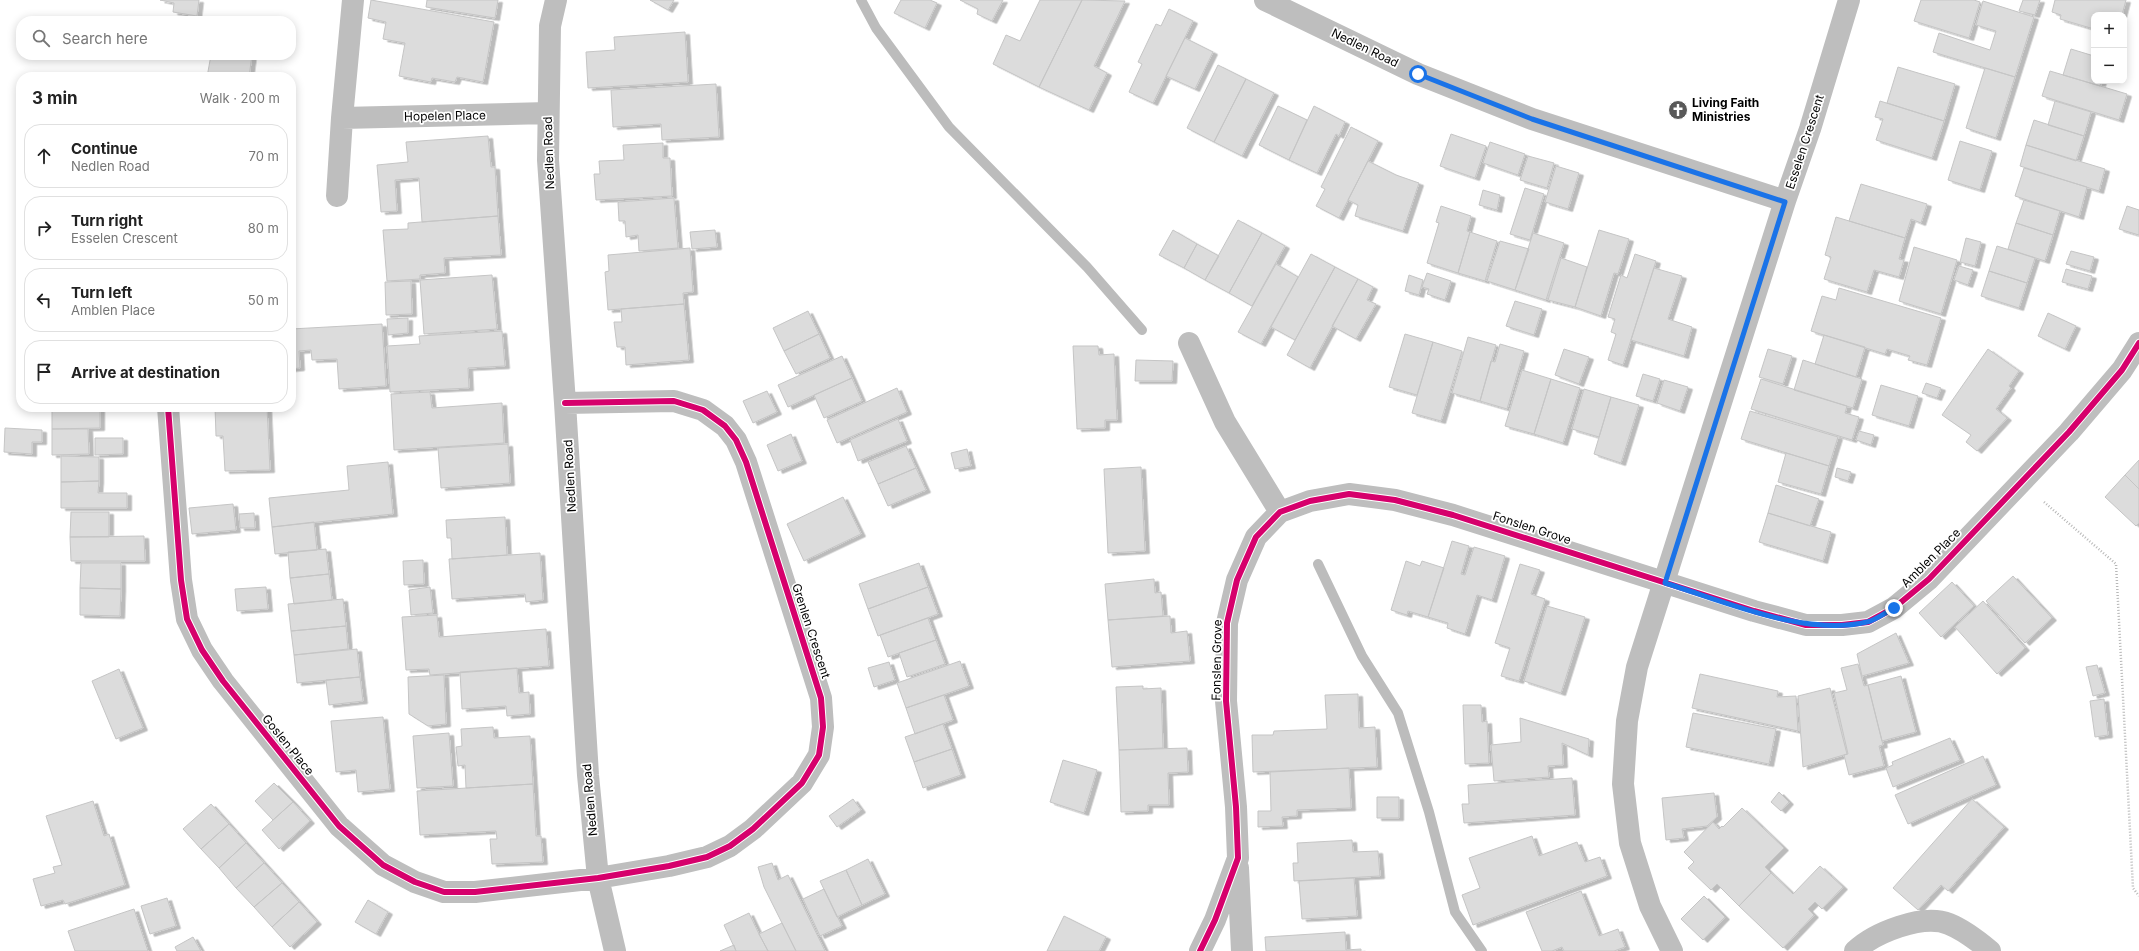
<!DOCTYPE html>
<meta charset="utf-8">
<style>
:root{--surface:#fff;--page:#f2f2f2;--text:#222;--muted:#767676;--line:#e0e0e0}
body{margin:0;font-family:Inter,sans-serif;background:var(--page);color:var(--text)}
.controls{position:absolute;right:12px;top:12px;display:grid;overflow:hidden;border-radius:8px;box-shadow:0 2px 10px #0003}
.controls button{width:36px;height:36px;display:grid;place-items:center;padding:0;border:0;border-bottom:1px solid var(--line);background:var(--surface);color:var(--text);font:20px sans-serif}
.stop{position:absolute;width:12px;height:12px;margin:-9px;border:3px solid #1a73e8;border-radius:50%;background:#fff}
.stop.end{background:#1a73e8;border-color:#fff;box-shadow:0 1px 4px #0008}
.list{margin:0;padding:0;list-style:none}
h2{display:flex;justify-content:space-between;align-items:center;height:52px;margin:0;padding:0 16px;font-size:17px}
h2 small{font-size:13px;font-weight:400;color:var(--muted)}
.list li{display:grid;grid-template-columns:26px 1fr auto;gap:12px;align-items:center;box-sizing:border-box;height:64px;margin:0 8px 8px;padding:0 8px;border:1px solid var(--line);border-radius:16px}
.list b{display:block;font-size:15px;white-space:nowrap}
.list p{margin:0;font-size:13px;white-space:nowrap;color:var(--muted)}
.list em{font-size:13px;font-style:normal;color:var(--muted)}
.icon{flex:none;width:22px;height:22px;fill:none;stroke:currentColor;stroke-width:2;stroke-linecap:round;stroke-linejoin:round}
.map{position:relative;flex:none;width:2139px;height:951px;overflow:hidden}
.search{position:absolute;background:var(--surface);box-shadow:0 2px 10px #0003;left:16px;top:16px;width:280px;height:44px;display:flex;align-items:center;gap:10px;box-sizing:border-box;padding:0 14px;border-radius:16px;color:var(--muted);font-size:15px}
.panel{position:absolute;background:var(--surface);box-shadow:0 2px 10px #0003;left:16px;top:72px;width:280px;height:340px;border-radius:16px}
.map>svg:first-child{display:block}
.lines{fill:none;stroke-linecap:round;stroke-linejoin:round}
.stream{stroke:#bcbcbc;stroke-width:10}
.building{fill:#dcdcdc;stroke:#c5c5c5;filter:url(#shadow)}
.path{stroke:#b8b8b8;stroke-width:2.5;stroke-dasharray:1 2;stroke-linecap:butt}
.minor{stroke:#bebebe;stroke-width:22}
.cycleway-casing{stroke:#fff;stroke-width:8}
.cycleway{stroke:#d6006c;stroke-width:6}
.route{stroke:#1a73e8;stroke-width:5}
.labels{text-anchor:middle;stroke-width:3.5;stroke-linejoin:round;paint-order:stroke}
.street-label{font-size:12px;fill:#000;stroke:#fff}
.poi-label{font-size:12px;font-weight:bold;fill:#000;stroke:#fff;text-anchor:start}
</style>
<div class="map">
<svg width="2139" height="951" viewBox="0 0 2139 951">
<defs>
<filter id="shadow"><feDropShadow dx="4.5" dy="2.5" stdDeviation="0" flood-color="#0004"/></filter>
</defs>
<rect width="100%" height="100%" fill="#fff"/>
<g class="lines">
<path class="stream" d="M861,0L876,28L949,127L1087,267L1142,330
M1318,564L1362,656L1398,713L1429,812L1455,912L1482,951"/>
</g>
<path class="building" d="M160,0H199L197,16L173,12L174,3Z
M371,0L494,22L483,82L457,77L455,82L432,78L431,82L399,76L405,43L383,39L386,22L368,18Z
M427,0H498L495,18L426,7Z
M650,0H674L668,10Z
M901,0H930L937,3L925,28L894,13Z
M960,0H1003L992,21L977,14L978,9Z
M1040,0H1082L1039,87L993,64L1006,35L1020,41Z
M1082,0L1125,1L1094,66L1107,73L1089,110L1039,87Z
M1921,0H1974L1980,2L1969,38L1914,21Z
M2023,0H2040L2035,15L2019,11Z
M2055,0H2126L2122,15H2094V29L2060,19L2061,15L2052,12Z
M1983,1L2034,17L2015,77L1933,52L1939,33L1990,50L1996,31L1976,25Z
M1169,9L1193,21L1153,103L1129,92L1142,64L1138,62L1156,24L1161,26Z
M685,32L688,82L588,88L586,52L615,50L614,37Z
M1185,38L1213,52L1195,89L1166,76Z
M2071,49L2094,56V81H2102L2100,86L2063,75Z
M211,55H252L249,77H207Z
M1218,65L1246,79L1214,142L1187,128Z
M1898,67L1955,84L1944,121L1887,103Z
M1985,68L2015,77L1996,138L1966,128Z
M2050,71L2127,94L2119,120L2042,96Z
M1246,79L1274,93L1242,156L1214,142Z
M716,84L719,137L662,140L661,124L613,127L611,90Z
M1880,101L1944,121L1932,158L1876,140L1883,119L1875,117Z
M2055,101L2091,112L2084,136L2048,125Z
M1278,106L1307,120L1289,160L1259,145Z
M1314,106L1345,122L1339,136L1336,134L1317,173L1289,160Z
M2034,120L2084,136L2076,161L2026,145Z
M1351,127L1378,141L1339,218L1316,206L1325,189L1321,187Z
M1451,134L1486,146L1475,178L1440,166Z
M488,136L491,167H495L498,216L422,222L419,178L395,180L397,211L381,212L377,165L408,162L406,142Z
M1960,141L1992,151L1980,190L1948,180Z
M1490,142L1525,154L1518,175L1483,163Z
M663,143V158H670L672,196L596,200L594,174H600L599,161L624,160L623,145Z
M2026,145L2105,169L2099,191L2020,166Z
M1528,156L1554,163L1547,188L1520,180Z
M1368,161L1396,175L1419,183L1403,231L1355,216L1358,205L1348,200Z
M1556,166L1579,173L1568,209L1545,202Z
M2024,168L2087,187L2079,217L2015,196Z
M1861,184L1927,204L1921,223L1911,219L1905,238L1849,221Z
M1525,188L1544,194L1530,240L1510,234Z
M1483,190L1500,195L1497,210L1479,205Z
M674,198L678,248L639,251L638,235L626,237L625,221H619L618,202Z
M2024,200L2060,211L2053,235L2016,223Z
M1441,206L1471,216L1467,231L1470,232L1458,273L1427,263L1439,223L1436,222Z
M2127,206L2139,210V235L2119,229Z
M498,216L501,255L444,258L445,273L420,275V279L387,281L383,230L408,229V223Z
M1836,217L1905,238L1899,259L1904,260L1899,277L1874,270L1867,292L1824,279L1831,257L1825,255Z
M1238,220L1262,233L1229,293L1205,280Z
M2016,223L2053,235L2045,261L2008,249Z
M715,230L717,247L692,249L690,232Z
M1173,230L1197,244L1184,268L1159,255Z
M1599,230L1629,239L1618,274L1614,273L1601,316L1575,307Z
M1470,232L1497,241L1485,281L1458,273Z
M1262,233L1285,246L1252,306L1229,293Z
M1533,233L1564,243L1546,300L1515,290Z
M1966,238L1981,242L1975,266L1960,262Z
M1500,241L1529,249L1515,290L1487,281Z
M1197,244L1219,256L1205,280L1184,268Z
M1997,246L2035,258L2027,283L1989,271Z
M1914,247L1957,260L1941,314L1899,301Z
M690,248L693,292L683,293L684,304L608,310L605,272L609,271L608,255Z
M2071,251L2094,257L2090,271L2066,264Z
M1311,254L1335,267L1295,340L1271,327Z
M1635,254L1656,261L1623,365L1608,360L1616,334L1611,332L1615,319L1608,317L1621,275L1627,278Z
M1561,258L1587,267L1575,307L1548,300Z
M1276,264L1298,277L1261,344L1238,332Z
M1959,266L1973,270L1968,285L1954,280Z
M1335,267L1358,279L1310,368L1287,355Z
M1654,268L1682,276L1668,319L1692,327L1684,356L1631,340Z
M2066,269L2092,276L2088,289L2062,282Z
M1989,271L2027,283L2019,308L1981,296Z
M1427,273L1451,281L1445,300L1427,294L1429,289L1422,287Z
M492,275L497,329L424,334L420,280Z
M1409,275L1423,280L1419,295L1405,291Z
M1358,279L1373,287L1367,300L1376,304L1356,339L1332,326Z
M411,281L412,314L386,315L385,282Z
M1839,288L1941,318L1927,365L1908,360L1910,356L1887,349L1885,354L1811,331L1822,296L1836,300Z
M1515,301L1542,309L1534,335L1506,326Z
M684,304L689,360L626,365L625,347H617L614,322H622L621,309Z
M808,311L819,334L784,351L773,328Z
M2048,313L2076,326L2065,349L2038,336Z
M408,318V333L388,335L387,319Z
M382,324L386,386L339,389L337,359L312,360L311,350L299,351L300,368L291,369V329Z
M502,331L505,366L468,368L469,388L390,392L387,346L420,344L419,336Z
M819,334L830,358L796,374L784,351Z
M1405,334L1433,342L1417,395L1389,387Z
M1824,335L1865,347L1856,377L1815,364Z
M1468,337L1496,345L1480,401L1452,393Z
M1433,342L1462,351L1441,421L1412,413Z
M1500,344L1524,351L1507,409L1480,401L1491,361L1495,362Z
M1073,346H1098L1099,355L1114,354L1117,420H1105V428L1077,429Z
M1564,349L1589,357L1579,384L1555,375Z
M1768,349L1792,356L1783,384L1759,377Z
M1988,349L2019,371L2009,386L2011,388L1996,409L2007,418L1977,451L1966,442L1971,435L1942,415Z
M842,356L852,378L788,407L778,385Z
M1136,360L1173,361L1172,381H1135Z
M1803,360L1862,379L1853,408L1794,390Z
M1522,370L1551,379L1534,434L1505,426Z
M1643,374L1660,379L1653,401L1636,396Z
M852,378L862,401L824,418L814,395Z
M1551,379L1580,388L1563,443L1534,434Z
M1761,379L1847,406L1845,413L1859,417L1852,440L1751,409Z
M1664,380L1688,387L1680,411L1657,403Z
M1926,383L1941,388L1937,398L1922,393Z
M1881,385L1918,396L1909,426L1872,415Z
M897,388L907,412L837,443L827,420Z
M1584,389L1611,397L1599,437L1572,429Z
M767,391L777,412L753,423L743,401Z
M430,392L432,408L502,403L504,443L394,450L391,394Z
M1611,397L1639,405L1621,463L1594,454Z
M52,407H100V428L52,429Z
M215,407H267L270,470L225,471L223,436H216Z
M1750,411L1838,437L1829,466L1741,439Z
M898,419L907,441L858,461L850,440Z
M5,428L42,430V442H32V454L4,452Z
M52,429H88L89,454L52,455Z
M1859,431L1874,435L1871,445L1856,440Z
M791,434L802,461L778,471L767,445Z
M95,438H123V454L95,455Z
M508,444L510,483L441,488L438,448Z
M906,446L916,468L878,484L868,462Z
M967,449L971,466L955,469L951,453Z
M1786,453L1829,466L1821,494L1778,482Z
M61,456L99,457V481L61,482Z
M2139,460V489L2125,475Z
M388,462L393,514L272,527L269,498L349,490L347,466Z
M1141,467L1145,551L1108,553L1104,469Z
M916,468L926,490L888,506L878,484Z
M1837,468L1851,472L1848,481L1835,477Z
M2125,475L2139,489V523L2136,526L2105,497Z
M99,481L98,493H127V508H61V482Z
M1776,485L1819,499L1810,526L1768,513Z
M843,497L861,534L804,561L787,524Z
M233,504L236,530L192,534L189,508Z
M71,512H109V537H70Z
M254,513L255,528H240L239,514Z
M1768,513L1831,532L1823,561L1759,542Z
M505,517L507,555L452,559L451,538H447L446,520Z
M314,522L317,550L275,554L272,527Z
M144,536L145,561H71L70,537Z
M1452,541L1469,546L1461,574L1465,575L1474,547L1505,556L1492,600L1477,595L1465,634L1447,628L1448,623L1428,617Z
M326,549L329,574L290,578L288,552Z
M540,553L543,600L526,602L525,594L452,599L449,559Z
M423,560L424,584L404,585L403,561Z
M1406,561L1420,566L1422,561L1444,568L1428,617L1408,611L1407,615L1391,610Z
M81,563H121V589L80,588Z
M919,563L928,587L868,609L859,584Z
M1520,564L1540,570L1531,594L1545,599L1519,681L1501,676L1510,648L1495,643Z
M329,574L332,600L294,604L290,578Z
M2013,576L2052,618L2025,643L1986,601Z
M1154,579L1155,593L1161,592L1163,616L1108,620L1105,584Z
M1952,582L1974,606L1941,637L1919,613Z
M266,587L268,609L237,611L235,589Z
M430,587L433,613L411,615L409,590Z
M928,587L938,614L878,636L868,609Z
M80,588L121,589L120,616L80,615Z
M343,599L346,626L291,631L288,604Z
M1983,601L2025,648L1997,674L1955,627Z
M1547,606L1585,617L1561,693L1524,681Z
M437,615L439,637L546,629L549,666L430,675L429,669L406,670L402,617Z
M1170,616L1171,633L1187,631L1190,661L1112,667L1108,620Z
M928,618L936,640L888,657L880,635Z
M346,626L348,649L294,655L291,631Z
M1896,633L1909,663L1862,676L1857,654Z
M936,640L945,664L907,677L899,653Z
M357,649L360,677L297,683L294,655Z
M960,661L969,686L906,708L897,683Z
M889,662L895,680L874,687L868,668Z
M1858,664L1864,686L1868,685L1883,745L1879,746L1884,766L1849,775L1844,755L1848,754L1834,693L1847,690L1841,668Z
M2097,665L2105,693L2093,696L2086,667Z
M517,668L519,693L529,692L530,714L507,716L506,706L462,709L460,672Z
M119,669L143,728L116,739L92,681Z
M1700,674L1778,691L1777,697L1796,696L1798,731L1692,708Z
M444,675L446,724L428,726L409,714L408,677Z
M1901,676L1916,732L1882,741L1868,685Z
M360,677L363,701L329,705L326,680Z
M1143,686V689L1161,688L1163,748L1119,750L1116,687Z
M1830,688L1847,754L1803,767L1798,696Z
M1358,694L1359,728L1375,727L1377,767L1253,772L1252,735H1273L1274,731L1327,729L1325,695Z
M944,695L953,720L915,734L906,708Z
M2104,699L2108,735L2095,737L2090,701Z
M1463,705H1481L1482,722L1487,721L1489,763L1465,764Z
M1693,713L1776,729L1769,764L1686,747Z
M383,717L390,789L358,792L356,770L336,772L331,721Z
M1520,718L1589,739L1588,755L1562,743L1563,765L1548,766L1549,777L1494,781L1491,745L1521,742Z
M943,724L952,749L914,762L905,737Z
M493,727L494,738L530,736L533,784L466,788L465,765L458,766L456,747L462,746L461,729Z
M449,733L453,786L417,788L413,736Z
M1950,738L1960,760L1893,787L1886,768L1893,765L1892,762Z
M1187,748L1188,772L1168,773L1169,805H1148V811L1121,812L1119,750Z
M952,749L961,775L923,788L914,762Z
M1983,756L1996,785L1908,824L1895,795Z
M1063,760L1097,770L1084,813L1050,802Z
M1349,768L1351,808L1297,810V816L1282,817L1283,826L1258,827V811H1271L1270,772Z
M1572,778L1575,815L1464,823L1462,804H1469L1468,785Z
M274,783L293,802L273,820L255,801Z
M533,784L536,836H541L543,862L492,864L490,839H497L496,831L420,835L417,791Z
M1779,792L1789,802L1781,811L1771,802Z
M1714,793L1717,817L1707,826L1682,829L1684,838L1666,840L1662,798Z
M1377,797H1399V818H1377Z
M853,799L861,810L837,827L829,816Z
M1972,799L2004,827L1948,891L1941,885L1918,910L1893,888Z
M93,801L104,836L109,834L125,885L65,904L63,900L41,906L33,879L55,873L53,867L62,865L46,816Z
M293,802L310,821L279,849L262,830Z
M211,804L229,824L201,849L183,829Z
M1742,808L1784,848L1765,867L1771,873L1739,906L1717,884L1711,890L1688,868L1694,862L1684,852L1713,822L1719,829L1722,826L1723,827Z
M229,824L246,843L219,868L201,849Z
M1532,836L1539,856L1577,842L1585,862L1600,857L1607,876L1473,925L1462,895L1480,888L1469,858Z
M1352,840L1353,852L1378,851L1380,876L1294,881L1293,863H1298L1297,843Z
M246,843L264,863L236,888L219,868Z
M868,859L885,894L862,905L846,870Z
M264,863L282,883L254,907L236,888Z
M772,863L778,880L788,875L825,951H796L764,887L758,867Z
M1820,866L1843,887L1822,909L1815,902L1808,909L1814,915L1783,948L1739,906L1771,873L1793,894Z
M846,870L862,905L837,917L820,881Z
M1354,878L1357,916L1302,919L1299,881Z
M282,883L299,902L272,927L254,907Z
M824,889L842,926L820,936L803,899Z
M1581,891L1599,936L1618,929L1625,947L1614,951H1564L1562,947L1552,951H1542L1526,912Z
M1704,896L1725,917L1703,940L1681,919Z
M167,898L176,926L150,934L141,906Z
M368,900L388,912L376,934L355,922Z
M299,902L317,922L290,947L272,927Z
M134,909L148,951H75L68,931Z
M749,913L759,934L768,951H736L724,925Z
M1064,916L1106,937L1099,951H1047Z
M782,923L796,951H768L759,934Z
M1345,932L1346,950L1361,949V951H1266L1265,937Z
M193,937L201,951H177L175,947Z
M734,945L736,951H720Z"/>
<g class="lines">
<path class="path" d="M2044,502L2116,564L2133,888L2139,896"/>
<path class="minor" d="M556,0L550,26L548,160L565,403L588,775L598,878L615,951
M1265,0L1418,74L1532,119L1785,201
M342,118L548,113
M337,196L342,118L353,0
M1189,343L1225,422L1280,512
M168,407L181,580L187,619L202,650L223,681L339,826L383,865L415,882L444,892H475L598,878L669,866L707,857L730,846L753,829L802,783L819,755L823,727L821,698L746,462L736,440L725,426L703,410L674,401L565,403
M1238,868L1242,951
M1200,951L1215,920L1238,858L1236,807L1226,701L1227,623L1237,580L1256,537L1280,512L1310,501L1349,494L1395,500L1453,515L1754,611L1806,625H1842L1868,622L1894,608L1929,579L2069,432L2122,370L2139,343
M1672,951L1650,906L1630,843L1623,784L1627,721L1637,667L1785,201L1810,129L1849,0
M1855,951C1874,933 1923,913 1949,924C1964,930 1978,941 1990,951"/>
<g class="cycleway-casing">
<path id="cycleway" d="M168,407L181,580L187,619L202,650L223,681L339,826L383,865L415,882L444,892H475L598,878L669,866L707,857L730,846L753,829L802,783L819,755L823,727L821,698L746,462L736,440L725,426L703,410L674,401L565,403
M1200,951L1215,920L1238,858L1236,807L1226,701L1227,623L1237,580L1256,537L1280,512L1310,501L1349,494L1395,500L1453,515L1754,611L1806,625H1842L1868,622L1894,608L1929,579L2069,432L2122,370L2139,343"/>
</g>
<use href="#cycleway" class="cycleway"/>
</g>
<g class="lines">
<path class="route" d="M1418,74L1532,119L1785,202L1665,583C1724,601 1805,637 1867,622C1876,620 1886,612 1894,608"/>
</g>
<defs>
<g id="church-disc" transform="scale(1)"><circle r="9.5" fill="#595959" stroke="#fff"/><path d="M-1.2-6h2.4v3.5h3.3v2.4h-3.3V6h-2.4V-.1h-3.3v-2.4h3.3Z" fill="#fff"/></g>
</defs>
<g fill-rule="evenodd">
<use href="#church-disc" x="1678" y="110"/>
</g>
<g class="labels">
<g class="street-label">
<text transform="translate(1365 48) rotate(26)" y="4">Nedlen Road</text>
<text transform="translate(445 116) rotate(-1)" y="4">Hopelen Place</text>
<text transform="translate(1805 142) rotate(-72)" y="4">Esselen Crescent</text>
<text transform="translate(549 153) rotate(-92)" y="4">Nedlen Road</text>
<text transform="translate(570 476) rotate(-93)" y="4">Nedlen Road</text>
<text transform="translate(1532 528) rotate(18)" y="4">Fonslen Grove</text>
<text transform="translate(1931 558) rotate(-45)" y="4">Amblen Place</text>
<text transform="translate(811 631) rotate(72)" y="4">Grenlen Crescent</text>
<text transform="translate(1217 660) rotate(-89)" y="4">Fonslen Grove</text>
<text transform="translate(288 745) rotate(51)" y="4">Goslen Place</text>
<text transform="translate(590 800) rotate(-95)" y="4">Nedlen Road</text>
</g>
<g class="poi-label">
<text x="1692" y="107">Living Faith<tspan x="1692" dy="14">Ministries</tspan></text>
</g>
</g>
</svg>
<div class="controls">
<button>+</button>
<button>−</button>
</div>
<div class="stop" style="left:1418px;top:74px"></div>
<div class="stop end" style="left:1894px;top:608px"></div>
<div class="search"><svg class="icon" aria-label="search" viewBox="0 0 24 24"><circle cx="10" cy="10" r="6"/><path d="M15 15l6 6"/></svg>Search here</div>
<section class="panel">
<h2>3 min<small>Walk · 200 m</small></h2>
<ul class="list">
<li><svg class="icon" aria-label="ahead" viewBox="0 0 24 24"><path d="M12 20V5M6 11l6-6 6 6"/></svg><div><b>Continue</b><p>Nedlen Road</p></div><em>70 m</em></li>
<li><svg class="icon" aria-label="right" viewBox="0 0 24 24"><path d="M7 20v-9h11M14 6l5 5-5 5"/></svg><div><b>Turn right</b><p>Esselen Crescent</p></div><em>80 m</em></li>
<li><svg class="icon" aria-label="left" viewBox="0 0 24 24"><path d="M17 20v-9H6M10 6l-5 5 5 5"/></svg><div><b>Turn left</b><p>Amblen Place</p></div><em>50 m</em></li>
<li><svg class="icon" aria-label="arrive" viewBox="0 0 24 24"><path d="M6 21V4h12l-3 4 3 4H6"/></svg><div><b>Arrive at destination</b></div></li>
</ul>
</section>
</div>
